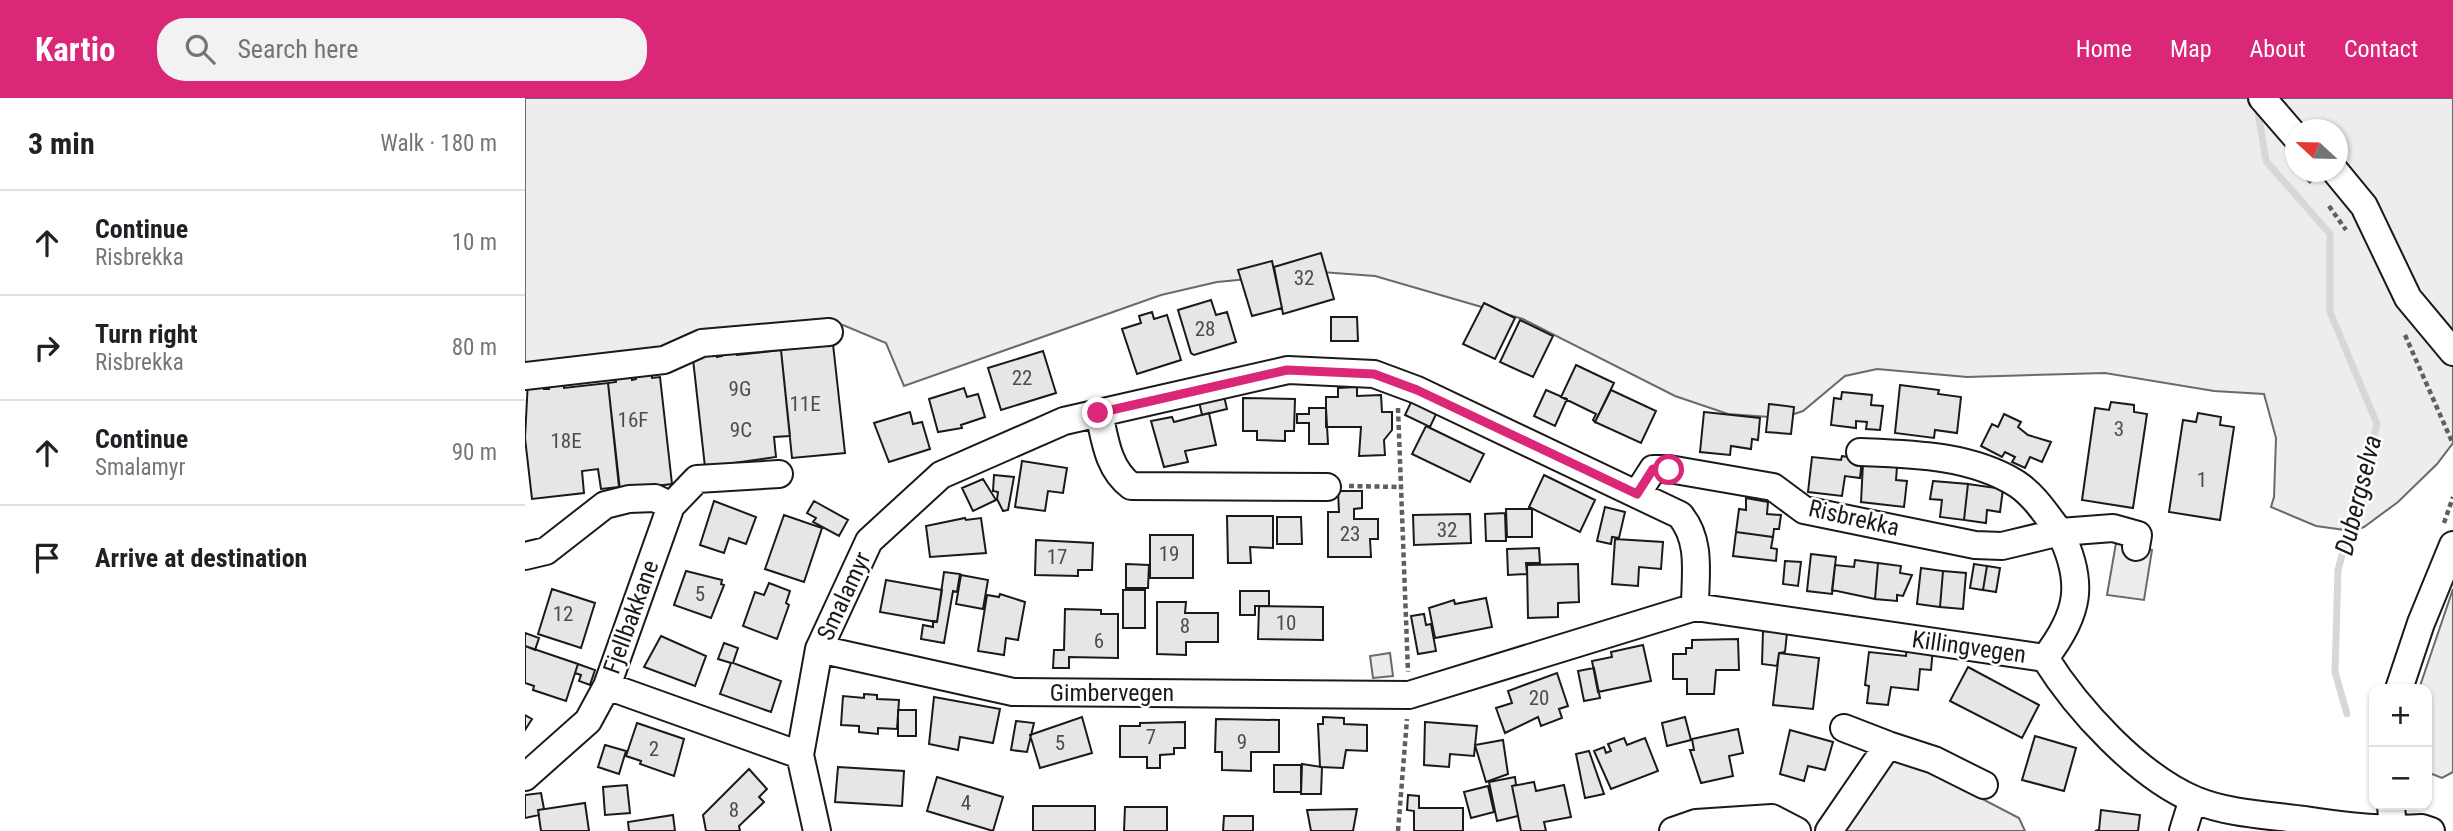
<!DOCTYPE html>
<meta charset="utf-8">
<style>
:root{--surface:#fff;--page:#f2f2f2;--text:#202124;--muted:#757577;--line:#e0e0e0;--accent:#db2777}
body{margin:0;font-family:"Roboto Condensed",sans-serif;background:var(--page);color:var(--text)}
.controls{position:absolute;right:21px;bottom:21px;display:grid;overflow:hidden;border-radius:14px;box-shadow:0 2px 5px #0004}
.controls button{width:63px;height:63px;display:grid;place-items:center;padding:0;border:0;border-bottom:2px solid var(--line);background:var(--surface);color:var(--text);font:35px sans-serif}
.compass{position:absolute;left:1760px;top:21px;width:63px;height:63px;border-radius:50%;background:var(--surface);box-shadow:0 2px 5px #0004;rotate:292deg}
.stop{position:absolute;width:21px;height:21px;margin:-16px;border:5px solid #db2777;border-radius:50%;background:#fff}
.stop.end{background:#db2777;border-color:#fff;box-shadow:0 2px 7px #0008}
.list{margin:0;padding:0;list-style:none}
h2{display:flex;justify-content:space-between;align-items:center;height:91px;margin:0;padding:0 28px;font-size:30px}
h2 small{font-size:23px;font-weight:400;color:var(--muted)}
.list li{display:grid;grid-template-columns:46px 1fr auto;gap:21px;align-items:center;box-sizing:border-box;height:105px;padding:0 28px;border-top:2px solid var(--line)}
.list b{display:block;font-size:26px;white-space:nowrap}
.list p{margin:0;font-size:23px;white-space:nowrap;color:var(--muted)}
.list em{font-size:23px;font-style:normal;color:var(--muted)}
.icon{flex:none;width:38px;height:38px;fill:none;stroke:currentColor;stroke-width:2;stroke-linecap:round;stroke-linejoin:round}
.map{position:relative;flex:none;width:1928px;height:733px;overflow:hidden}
header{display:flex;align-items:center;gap:42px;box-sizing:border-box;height:98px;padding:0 35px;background:var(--accent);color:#fff}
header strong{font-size:33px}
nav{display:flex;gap:38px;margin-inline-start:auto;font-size:24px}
.search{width:490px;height:63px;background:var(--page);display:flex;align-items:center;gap:18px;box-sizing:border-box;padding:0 24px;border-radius:28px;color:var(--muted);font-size:26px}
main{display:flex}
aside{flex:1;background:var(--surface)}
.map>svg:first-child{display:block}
.built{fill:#ededed;stroke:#6a6a6a;stroke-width:2;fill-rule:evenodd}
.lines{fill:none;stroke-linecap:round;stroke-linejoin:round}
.stream{stroke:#d7d7d7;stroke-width:7}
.building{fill:#e6e6e6;stroke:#1a1a1a;stroke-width:2}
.minor-casing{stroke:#1a1a1a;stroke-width:30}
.path{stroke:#5f5f5f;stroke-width:4.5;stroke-dasharray:5 3.5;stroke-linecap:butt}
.minor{stroke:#fff;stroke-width:26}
.route{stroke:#db2777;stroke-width:9}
.labels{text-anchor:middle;stroke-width:5;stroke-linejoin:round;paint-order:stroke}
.number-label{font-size:21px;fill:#4d4d4d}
.street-label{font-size:24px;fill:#1a1a1a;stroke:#fff}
.water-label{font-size:26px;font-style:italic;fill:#1a1a1a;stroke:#fff}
</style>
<header>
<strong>Kartio</strong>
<div class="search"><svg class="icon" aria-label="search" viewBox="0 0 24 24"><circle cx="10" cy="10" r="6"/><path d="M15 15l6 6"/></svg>Search here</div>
<nav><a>Home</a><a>Map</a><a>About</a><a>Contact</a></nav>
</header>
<main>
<aside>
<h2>3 min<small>Walk · 180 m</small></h2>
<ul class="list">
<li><svg class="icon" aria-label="ahead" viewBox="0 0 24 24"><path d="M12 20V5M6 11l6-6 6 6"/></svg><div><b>Continue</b><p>Risbrekka</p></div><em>10 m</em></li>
<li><svg class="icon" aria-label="right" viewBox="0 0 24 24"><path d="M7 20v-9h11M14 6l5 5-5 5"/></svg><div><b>Turn right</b><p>Risbrekka</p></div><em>80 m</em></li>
<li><svg class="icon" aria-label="ahead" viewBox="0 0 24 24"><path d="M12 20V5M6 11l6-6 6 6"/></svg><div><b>Continue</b><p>Smalamyr</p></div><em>90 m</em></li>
<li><svg class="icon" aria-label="arrive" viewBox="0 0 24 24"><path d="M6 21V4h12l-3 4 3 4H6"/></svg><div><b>Arrive at destination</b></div></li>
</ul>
</aside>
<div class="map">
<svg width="1928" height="733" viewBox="0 0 1928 733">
<rect width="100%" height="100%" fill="#fff"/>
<path class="built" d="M0,0H1928V345L1912,366L1873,404L1839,429L1827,433L1791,428L1746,409L1749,399L1751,340L1739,296L1689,293L1580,275L1442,279L1352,271L1320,278L1278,313L1257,320L1203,316L1150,298L998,221L850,178L796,174L692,184L636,197L379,288L361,245L318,227L0,275ZM1770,32H1812V74H1770Z
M1591,445L1627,452L1619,502L1582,497Z
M1928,491V674L1917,680L1902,674V591H1894Z
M865,555L868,578L848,580L845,558Z
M1367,654L1494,720L1500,733H1314Z"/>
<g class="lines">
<path class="stream" d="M1732,8L1741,63L1805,136V214L1852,326L1813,472L1810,574L1822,616"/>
</g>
<path class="building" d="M796,155L809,201L758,216L749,169Z
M747,163L757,210L727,218L713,172Z
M686,202L691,217L702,214L711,244L669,257L666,255L653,212Z
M959,205L990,220L970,261L938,246Z
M627,214L629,221L642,217L656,262L612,276L597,231L616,225L614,218Z
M806,219H832L833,243H806Z
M995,222L1028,238L1008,279L975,264Z
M278,239L280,249H283L282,239L300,247L308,246L320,355L267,360L256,252L263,251V241Z
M211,247L212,257L256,252L265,338L249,339L251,359L180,369L168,261L176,260L175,250L191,248L192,259L197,258L196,248Z
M518,253L531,295L476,312L463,270Z
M1051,267L1089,285L1070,324L1068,322L1071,316L1036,299Z
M126,269L127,280L135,279L147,386L95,392L83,285L91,284L90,273L106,272L107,282L111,281L110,271Z
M38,278L39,290L83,285L94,389L76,391L73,371L57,373L59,395L7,401L0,340L3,282L18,281L19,291H24L22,280Z
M1375,287L1414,292L1413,296L1436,299L1432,335L1410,332L1409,340L1370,335Z
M832,289V298L856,297L857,314H867V332L859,342L860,357L834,358L836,329H801V299H813V290Z
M439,290L442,299L453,296L460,319L436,327L437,330L413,334L404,301Z
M1021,292L1042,301L1030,328L1009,318Z
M1086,292L1131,313L1116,345L1070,324Z
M698,294L702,311L677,317L673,299Z
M1317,294L1347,297L1346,307L1358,308L1355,332L1341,331L1342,324L1331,323V330L1306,327L1309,300L1316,301Z
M718,300L770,301L769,333H760V343L732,342V333H718Z
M888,300L913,312L905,329L880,317Z
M1586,304L1609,307V314L1622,316L1608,410L1557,402L1570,310L1584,312Z
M1244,306L1269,309L1266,336L1241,334Z
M784,310H801L803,346H784V325H772V316H784Z
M385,314L388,326L397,324L405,351L364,364L349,325Z
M1179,314L1235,320L1233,342L1227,341L1226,351L1206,348L1205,357L1175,354Z
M684,315L691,347L660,353L663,364L639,369L626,323L647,319L649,324Z
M1673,315L1696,319L1695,327L1709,329L1695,422L1644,414L1658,322L1671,324Z
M1479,316L1496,324L1493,329L1503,337L1526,344L1517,364L1505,359L1500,370L1487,364L1490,359L1480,354L1477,359L1456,348L1467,326L1473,329Z
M901,328L959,356L945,384L887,356Z
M1317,358L1337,361L1335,380L1320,378L1317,398L1283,394L1287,359L1316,362Z
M497,363L542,370L538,395L523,393L520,413L490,409Z
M1338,365L1372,369L1371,382L1382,383L1379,409L1336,404Z
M469,377L489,379L483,412L478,413L472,401L473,394L468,393Z
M1019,377L1070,402L1055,434L1004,409Z
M458,381L471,402L448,413L437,390Z
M1408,383L1443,386L1439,422L1415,419L1417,402L1405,401Z
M1443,386L1478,391L1475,414L1462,412L1461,425L1439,422Z
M813,393H837V410L829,411V421H853V441H845L846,459H803V414H814Z
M1221,400L1243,404L1242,416L1256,417L1254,431H1249L1248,439L1211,434L1214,411L1221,412Z
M189,403L231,419L221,446L204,440L199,455L175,447Z
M289,403L323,422L314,438L288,424L291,420L282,415Z
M1080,409L1100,414L1094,440L1087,439L1086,446L1072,443Z
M981,411H1007V439H982Z
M980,415L981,443H961L960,416Z
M945,416L946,445L889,447L888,417Z
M259,417L297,430L279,484L240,471Z
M702,418H748V450L725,449L726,465H703Z
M752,419H776L777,446H752Z
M440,420L441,422L456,420L461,455L405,459L401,428Z
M1211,434L1248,439L1246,450L1252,451L1251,463L1208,458Z
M625,437H668V480H625Z
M1090,441L1138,444L1136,471L1114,469L1113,488L1087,486Z
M511,442L568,445L567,472H553V478L510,477Z
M1014,450L1015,465H1001L1002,476L983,477L982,451Z
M1286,456L1311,459L1307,496L1282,493Z
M1330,462L1353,465L1350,501L1307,492L1310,467L1329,469Z
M1260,463L1276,464L1273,488L1258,486Z
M1353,465L1376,468L1375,475L1387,477L1378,498L1372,497V503L1350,501Z
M601,466L624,467L623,490H601Z
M1053,466L1054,504L1033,505V519L1003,520L1002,467Z
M1449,466L1462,468L1458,492L1445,490Z
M1462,468L1475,470L1471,494L1458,492Z
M1396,470L1418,473L1415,509L1392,506Z
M161,473L197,482L196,486L199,487L186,520L149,507Z
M1418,473L1441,475L1438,511L1415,509Z
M419,474L435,476L432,494L428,493L419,545L396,541L398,527L408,529V523L412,524Z
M436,477L463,482L458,511L431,506Z
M361,482L417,492L412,524L355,514Z
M244,485L265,493L261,505L264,507L252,541L218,528L230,494L239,497Z
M27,491L70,505L56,550L13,536Z
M598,492H620V530H598Z
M715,493H744V508H730V517H715Z
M475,496L500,504L493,542L481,540L479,557L453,553L462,497L474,499Z
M961,500L967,529L910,540L904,510L929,502L930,506Z
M632,504H661L660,515H693V544H661V557L632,556Z
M734,508L798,509V542L733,541Z
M540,511L576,512V516H593V560L544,559V570H528L529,552H539Z
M899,516L901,527L906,526L911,553L893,556L886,518Z
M1238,533L1262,535L1260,554L1254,555L1252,568L1237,566Z
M0,535L14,540L10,552L0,548Z
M136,538L181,558L170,588L119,569Z
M1213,541L1214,572H1191L1189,596H1162V581H1148V556H1161V550H1167V542Z
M199,545L213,550L208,565L256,583L246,614L195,596L206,565L193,561Z
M1118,547L1126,583L1073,594L1067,563L1087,559L1086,554Z
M1382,547L1408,550L1406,572L1395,571L1393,592L1366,589L1363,607L1342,605L1344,588L1340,587L1344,554L1381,558Z
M0,548L53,566L41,603L8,592L9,588L0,585Z
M1254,555L1294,560L1288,611L1248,607Z
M53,566L70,572L65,587L54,583L56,577L50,575Z
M1443,569L1514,607L1497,640L1425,603Z
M1069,570L1075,600L1059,603L1053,573Z
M1032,575L1043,608L1034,611L1037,620L1016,628L1013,619L980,635L971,610L987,605L983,593Z
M339,596L352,597V601L374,602L372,631L353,630V636L334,634V628L316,627L318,598L339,600Z
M409,599L475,611L468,645L435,639L433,652L404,646Z
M373,612H391V638H373Z
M0,617L7,621L0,632Z
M557,619L567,655L515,670L505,637Z
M798,619L819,620V626L842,627V653L821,652L818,670L795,669L793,626H798Z
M1160,619L1166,642L1142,648L1137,625Z
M691,621L754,622V654H726V673L697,672V654H690Z
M491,623L509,625L502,654L486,652Z
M660,624V650H649V656L635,657V670H622V659H595V628H615V625Z
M900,624L952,628L949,658L925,656L924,669L899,667Z
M112,625L159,641L149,678L115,666L116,663L101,658Z
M1213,631L1218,655L1204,658L1208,678L1176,685L1165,652H1169L1167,641Z
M1265,632L1308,644L1300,672L1283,668L1279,683L1255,676Z
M1510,638L1551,650L1539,693L1497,682Z
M1099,640L1102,647L1120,640L1133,673L1086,691L1069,653L1079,649L1081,655L1086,653L1083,646Z
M978,642L983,676L961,684L950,647Z
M80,647L101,653L94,676L73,669Z
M1064,653L1079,696L1060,700L1051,656Z
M777,666L797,669L796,696H776Z
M749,667H776V694H749Z
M313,669L379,673L377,708L310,704Z
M224,671L242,691L234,699L239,704L214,728L215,733H181L178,717Z
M412,679L478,699L468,733L402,713Z
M990,679L991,687L987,688L993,718L972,723L964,684Z
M1009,684L1011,693L1039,687L1046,719L1019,724L1021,733H996L987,688Z
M102,687L105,715L80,717L78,689Z
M963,688L969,714L946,720L939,694Z
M16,695L19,711L13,712L14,717L0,720V697Z
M883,697L894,698V710H938V733H889V713L882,712Z
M60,705L64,733H16L13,712Z
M508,708H570V733H508Z
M600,709H642V733H599Z
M832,711L828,733H786L782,712Z
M1576,712L1615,717L1613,733H1570L1574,732Z
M148,717L150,733H104L103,724Z
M699,718H728V733H698Z"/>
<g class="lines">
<g class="minor-casing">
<path id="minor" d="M1737,0L1770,38
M1811,74L1839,108L1883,200L1928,254
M0,278L139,262L177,245L304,234
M574,315C580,342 583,371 606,388L802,389
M254,376L172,381L146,408L82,588L275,657
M1112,396L1128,371H1144L1248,389L1279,412L1450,447L1477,448L1535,434C1522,418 1510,398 1492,386C1446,357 1387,356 1335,354
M0,458L21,453L80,407L104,401L130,400L146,408
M294,551L488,594L884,597L1170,509L1520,560C1552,611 1613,678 1670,702C1704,716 1743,717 1780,722C1818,728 1858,733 1897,730L1906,733
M1520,560C1554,516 1560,485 1535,434L1588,430L1613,437L1611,449
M1874,591L1896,525L1928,447
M1319,630L1363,647
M0,679L63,623L82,588
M1866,707L1868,733
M292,733L275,657L294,551L344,443L416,377L539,323L763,272L849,276L892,292L1155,417C1177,443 1170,477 1170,509
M1148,733L1171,725L1247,720L1272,733
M1304,733L1363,647L1409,662L1459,687
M1658,733L1668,701"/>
</g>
<path class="path" d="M1778,74L1788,87
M1804,108L1821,132
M1880,237L1928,346
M873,310L883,574
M824,388L876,389
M1919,425L1928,399
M873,733L882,621"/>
<use href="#minor" class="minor"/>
</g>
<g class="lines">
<path class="route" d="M573,315L762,272L849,276L892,292L1112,396L1128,371L1144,372"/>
</g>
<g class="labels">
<g class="number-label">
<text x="779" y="187">32</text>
<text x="680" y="238">28</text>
<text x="497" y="287">22</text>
<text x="215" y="298">9G</text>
<text x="280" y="313">11E</text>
<text x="108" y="329">16F</text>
<text x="1594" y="338">3</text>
<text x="216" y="339">9C</text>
<text x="41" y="350">18E</text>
<text x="1677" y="389">1</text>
<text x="922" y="439">32</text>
<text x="825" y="443">23</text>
<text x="644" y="463">19</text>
<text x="532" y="466">17</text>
<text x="175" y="503">5</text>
<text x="38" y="523">12</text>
<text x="761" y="532">10</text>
<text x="660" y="535">8</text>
<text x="574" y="550">6</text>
<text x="1014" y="607">20</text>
<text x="626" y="646">7</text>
<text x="717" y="651">9</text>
<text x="535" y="652">5</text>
<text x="129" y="658">2</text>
<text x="441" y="712">4</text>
<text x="209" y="719">8</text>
</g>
<g class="street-label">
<text transform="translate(1329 420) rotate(13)" y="8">Risbrekka</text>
<text transform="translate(319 498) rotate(-65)" y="8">Smalamyr</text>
<text transform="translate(106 519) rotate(-70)" y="8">Fjellbakkane</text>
<text transform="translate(1444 549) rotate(8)" y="8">Killingvegen</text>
<text x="587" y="603">Gimbervegen</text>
</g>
<g class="water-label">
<text transform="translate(1833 397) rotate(-76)" y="9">Dubergselva</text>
</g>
</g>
</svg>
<div class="controls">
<button>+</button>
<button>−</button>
</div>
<svg class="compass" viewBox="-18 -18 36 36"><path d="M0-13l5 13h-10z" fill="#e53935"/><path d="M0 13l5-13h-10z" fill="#757577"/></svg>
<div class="stop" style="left:1144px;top:372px"></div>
<div class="stop end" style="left:573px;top:315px"></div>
</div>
</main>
